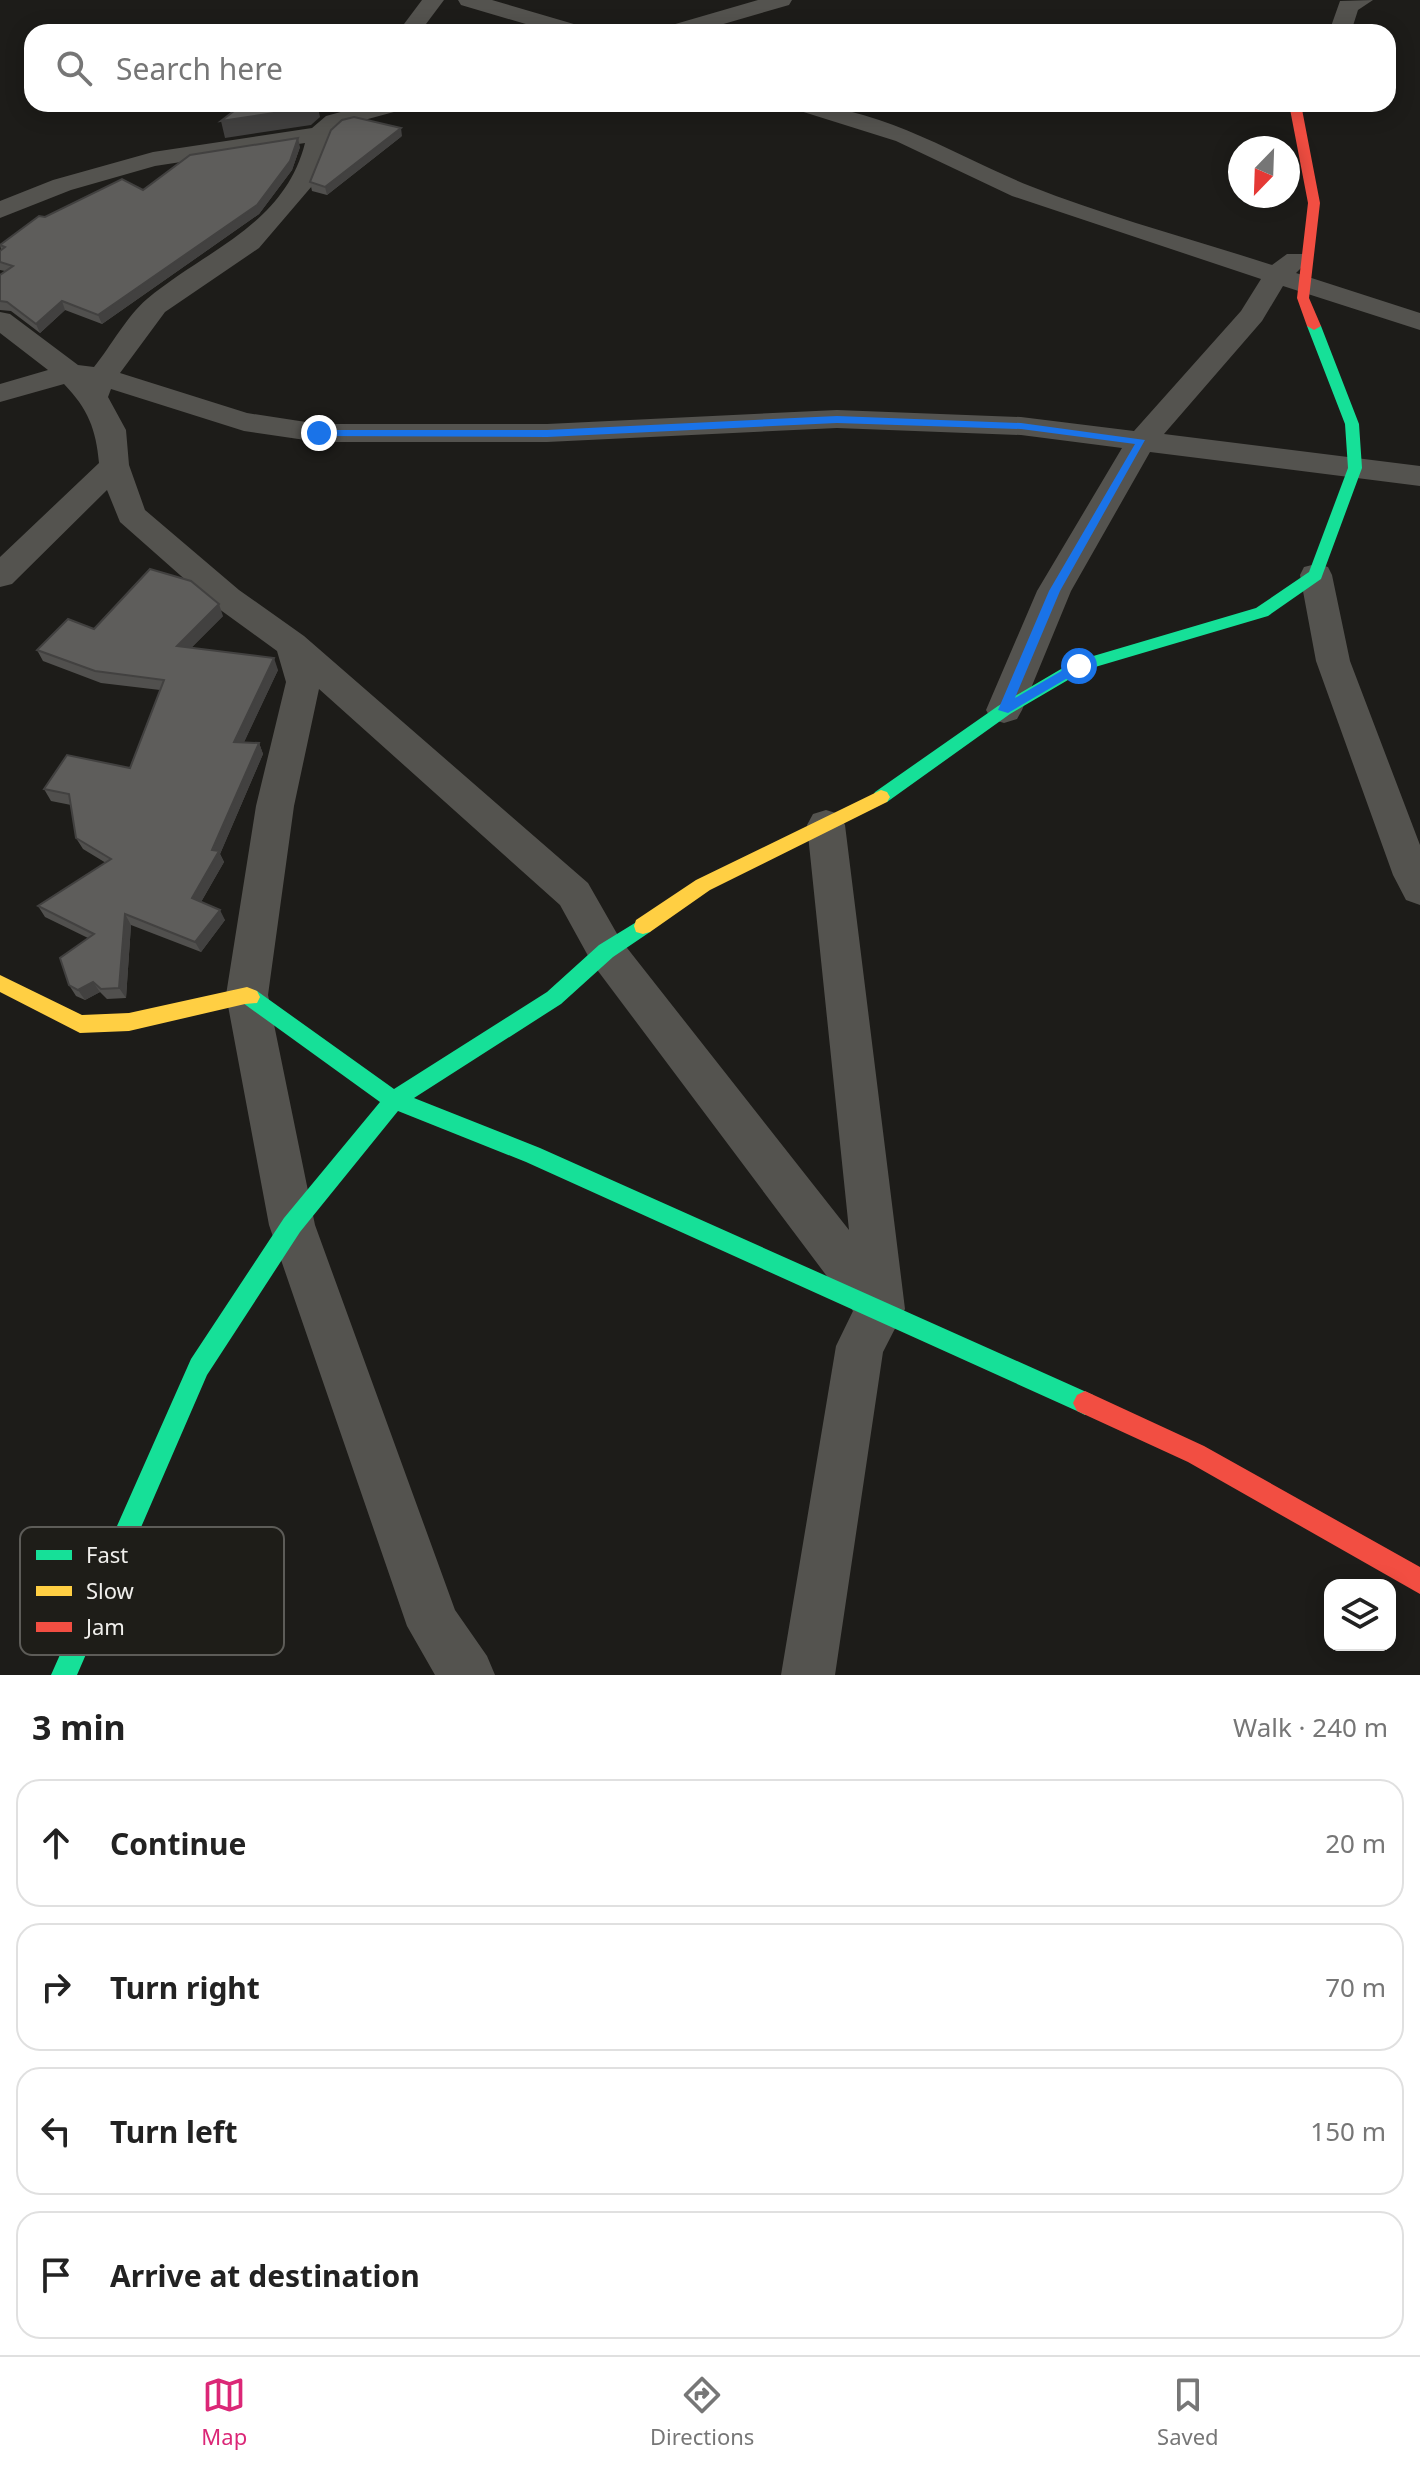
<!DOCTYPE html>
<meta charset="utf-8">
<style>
:root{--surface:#fff;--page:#f6f6f6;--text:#222;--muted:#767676;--line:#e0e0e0;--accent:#db2777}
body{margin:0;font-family:"Noto Sans",sans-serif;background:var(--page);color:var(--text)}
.controls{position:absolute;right:24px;bottom:24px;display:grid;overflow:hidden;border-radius:16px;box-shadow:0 4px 20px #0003}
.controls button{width:72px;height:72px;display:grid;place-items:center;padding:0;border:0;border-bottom:2px solid var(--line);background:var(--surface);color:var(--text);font:40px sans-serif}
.compass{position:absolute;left:1228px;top:136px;width:72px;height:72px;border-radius:50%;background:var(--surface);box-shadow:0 4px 20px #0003;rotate:203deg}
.stop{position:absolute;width:24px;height:24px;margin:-18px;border:6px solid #1a73e8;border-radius:50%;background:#fff}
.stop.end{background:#1a73e8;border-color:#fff;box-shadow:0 2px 8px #0008}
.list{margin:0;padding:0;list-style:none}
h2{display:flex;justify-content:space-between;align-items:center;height:104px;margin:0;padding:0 32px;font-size:34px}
h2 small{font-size:26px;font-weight:400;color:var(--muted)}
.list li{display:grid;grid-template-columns:52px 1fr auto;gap:24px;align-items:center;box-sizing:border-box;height:128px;margin:0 16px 16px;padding:0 16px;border:2px solid var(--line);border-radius:24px}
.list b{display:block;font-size:30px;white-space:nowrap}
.list em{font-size:26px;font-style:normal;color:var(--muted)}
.icon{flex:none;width:44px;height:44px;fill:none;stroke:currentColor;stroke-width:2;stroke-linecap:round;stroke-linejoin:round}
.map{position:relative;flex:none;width:1420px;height:1675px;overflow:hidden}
.search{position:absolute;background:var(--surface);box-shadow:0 4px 20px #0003;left:24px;right:24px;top:24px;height:88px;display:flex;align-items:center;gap:20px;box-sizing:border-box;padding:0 28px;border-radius:24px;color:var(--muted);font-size:30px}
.sheet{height:680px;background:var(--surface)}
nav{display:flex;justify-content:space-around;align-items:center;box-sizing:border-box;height:112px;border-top:2px solid var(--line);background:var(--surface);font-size:22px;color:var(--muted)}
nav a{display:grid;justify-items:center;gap:4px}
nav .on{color:var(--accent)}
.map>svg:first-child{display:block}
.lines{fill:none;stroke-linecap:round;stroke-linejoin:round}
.street{fill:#54534f;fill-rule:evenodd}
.fast{fill:#16e098;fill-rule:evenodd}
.slow{fill:#ffcf43;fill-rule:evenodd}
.jam{fill:#f24e42;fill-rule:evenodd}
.wall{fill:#51504e}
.shaded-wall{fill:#424140}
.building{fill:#5e5d5b;stroke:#424140;stroke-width:2}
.route{fill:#1a73e8}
.key{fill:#1e1d18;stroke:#5d5c58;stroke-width:2}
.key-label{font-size:22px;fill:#f0efec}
</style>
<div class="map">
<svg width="1420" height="1675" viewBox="0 0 1420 1675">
<rect width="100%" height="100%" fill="#1d1c19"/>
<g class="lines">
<path class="street" d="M422,0H444L420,32H398Z
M458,0H492L584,27L587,32H553L461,5Z
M758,0H792L789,5L696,32H662L665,27Z
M1373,0L1358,10L1351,32H1329L1340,1Z
M370,104H409L405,109L342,126L330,137L312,186L259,248L165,312L120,373L247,413L319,424H547L837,410L1021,417L1134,431L1241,311L1261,279L1012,196L896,141L794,109L790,104C878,104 951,154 1030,186C1108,217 1192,239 1272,265L1287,254H1305L1309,260L1296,273L1420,313V330L1283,286L1262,321L1164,434L1420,466V486L1150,452L1071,591L1022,710L1017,719L1004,723L991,719L986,710L1037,591L1122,448L1021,435L837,428L547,442H319L244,431L111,389L108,397L126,430L129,465L145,510L239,590L304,636L588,883L620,939L849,1230L807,825L813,814L826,810L839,814L845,825L905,1309L883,1352L835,1675H781L836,1346L853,1311L592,963L560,905L319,689L294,806L268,995L315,1225L455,1610L487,1656L495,1675H435L407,1626L269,1225L226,995L256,806L286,682L277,651L215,606L120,522L107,490L12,584L0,587V557L99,463C96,429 88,409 64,384L0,402V384L48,370L0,333V312L10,314L78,365L94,367C111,346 127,316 147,299C205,250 284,226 305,143L155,166L71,190L0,218V201L53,180L153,152L312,128L326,116Z
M1316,564L1328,567L1332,575L1350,661L1420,845V905L1406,900L1393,875L1316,661L1300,575L1304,567Z"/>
<path class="fast" d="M1314,322L1321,326L1359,424L1362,468L1321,579L1268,616L1085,670L1010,714L887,802H875L872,797L875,792L998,706L1073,662L1256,608L1309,572L1348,468L1345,424L1307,326Z
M643,918L650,920L652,926L650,932L613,957L561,1004L414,1098L540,1148L1093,1395L1097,1403L1093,1411L1085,1415L1077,1411L526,1162L398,1111L300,1232L207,1375L77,1675H51L191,1359L284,1218L380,1102L243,1003L240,997L243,991L250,989L257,991L394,1089L547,992L599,945Z"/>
<path class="slow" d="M881,790L887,792L890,797L887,802L710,890L650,932L643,934L636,932L634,926L636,920L696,880Z
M0,975L82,1015L129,1013L247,987L257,991L260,997L257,1003L245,1004L129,1031L80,1033L0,992Z"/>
<path class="jam" d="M1289,104H1301L1320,203L1309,298L1321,326L1314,330L1307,326L1297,298L1308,203Z
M1085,1391L1204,1446L1420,1567V1594L1188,1462L1077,1411L1073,1403L1077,1395Z"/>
</g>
<path class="wall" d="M402,136L327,195L312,191L310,182Z
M300,147L292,170L259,214L102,324L65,310L40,333L11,311L0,310V275L5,271L0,270V251L1,250L0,245L45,217Z
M223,616L192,647L278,670L244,742L259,743L263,754L220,854L224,862L201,902L225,920L201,952L131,925L126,998L107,999L100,992L85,1000L76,996L69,985L88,938L45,917L38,906L106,863L83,849L76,838L71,805L51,801L44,789L130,768L160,690L101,683L43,661L37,650L94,629Z"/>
<path class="shaded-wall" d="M312,104H317L320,117L311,125L225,138L221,121Z
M401,128L402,136L327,195L325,187Z
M298,138L300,147L292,170L259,214L102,324L98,315Z
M62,301L65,310L40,333L36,324Z
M219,604L223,616L182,657L177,646Z
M274,658L278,670L239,753L234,742Z
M259,743L263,754L220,854L224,862L197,909L192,898Z
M220,910L225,920L201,952L195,942Z
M125,914L131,925L126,998L119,988Z
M93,982L100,992L85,1000L78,990Z"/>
<path class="building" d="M243,104H312L307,108L221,121Z
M354,117L401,128L325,187L310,182L331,130L342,120Z
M298,138L290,161L257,205L98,315L62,301L36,324L7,302L0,301V275L13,266L0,262V251L5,247L0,245L39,216L45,217L122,179L143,190L190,155Z
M150,569L191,581L219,604L177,646L274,658L234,742L259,743L212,850L219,851L192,898L220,910L195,942L125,914L119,988L101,989L93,982L78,990L69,985L60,958L94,934L38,906L111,859L76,838L69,794L44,789L67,755L130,768L164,680L95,671L37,650L68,619L94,629Z"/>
<path class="route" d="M837,416L1021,423L1145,440L1060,591L1015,698L1075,663H1083V669L1008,713L998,710L1049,591L1135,444L1021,429L837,423L547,437L319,436L313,433L319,430H547Z"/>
<rect x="20" y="1527" width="264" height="128" rx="12" class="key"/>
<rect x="36" y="1550" width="36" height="10" fill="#16e098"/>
<rect x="36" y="1586" width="36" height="10" fill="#ffcf43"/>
<rect x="36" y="1622" width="36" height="10" fill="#f24e42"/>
<g class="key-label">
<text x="86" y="1563">Fast</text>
<text x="86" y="1599">Slow</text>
<text x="86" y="1635">Jam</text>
</g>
</svg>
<div class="controls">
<button><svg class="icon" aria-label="layers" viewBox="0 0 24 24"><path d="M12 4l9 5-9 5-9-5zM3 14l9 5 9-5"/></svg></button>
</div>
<svg class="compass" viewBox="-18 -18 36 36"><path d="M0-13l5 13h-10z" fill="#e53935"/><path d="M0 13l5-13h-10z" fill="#767676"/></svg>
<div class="stop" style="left:1079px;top:666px"></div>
<div class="stop end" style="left:319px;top:433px"></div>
<div class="search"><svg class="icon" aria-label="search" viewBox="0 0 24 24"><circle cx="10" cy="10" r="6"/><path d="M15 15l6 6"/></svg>Search here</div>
</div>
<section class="sheet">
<h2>3 min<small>Walk · 240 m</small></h2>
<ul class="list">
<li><svg class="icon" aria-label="ahead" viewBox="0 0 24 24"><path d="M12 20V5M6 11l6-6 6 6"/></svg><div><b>Continue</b></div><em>20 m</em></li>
<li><svg class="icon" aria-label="right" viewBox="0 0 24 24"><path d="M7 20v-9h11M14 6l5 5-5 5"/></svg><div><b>Turn right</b></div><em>70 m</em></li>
<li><svg class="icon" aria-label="left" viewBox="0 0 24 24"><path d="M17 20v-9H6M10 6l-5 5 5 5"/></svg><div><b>Turn left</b></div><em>150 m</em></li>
<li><svg class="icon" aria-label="arrive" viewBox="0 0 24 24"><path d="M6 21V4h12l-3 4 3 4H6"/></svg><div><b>Arrive at destination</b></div></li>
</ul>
</section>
<nav>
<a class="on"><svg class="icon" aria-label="map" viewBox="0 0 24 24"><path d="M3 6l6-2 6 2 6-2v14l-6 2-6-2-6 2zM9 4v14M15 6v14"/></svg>Map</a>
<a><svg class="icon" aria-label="directions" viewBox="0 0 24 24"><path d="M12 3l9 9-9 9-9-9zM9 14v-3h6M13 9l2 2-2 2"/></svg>Directions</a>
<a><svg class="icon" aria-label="saved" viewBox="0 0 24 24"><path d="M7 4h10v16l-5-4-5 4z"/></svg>Saved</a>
</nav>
